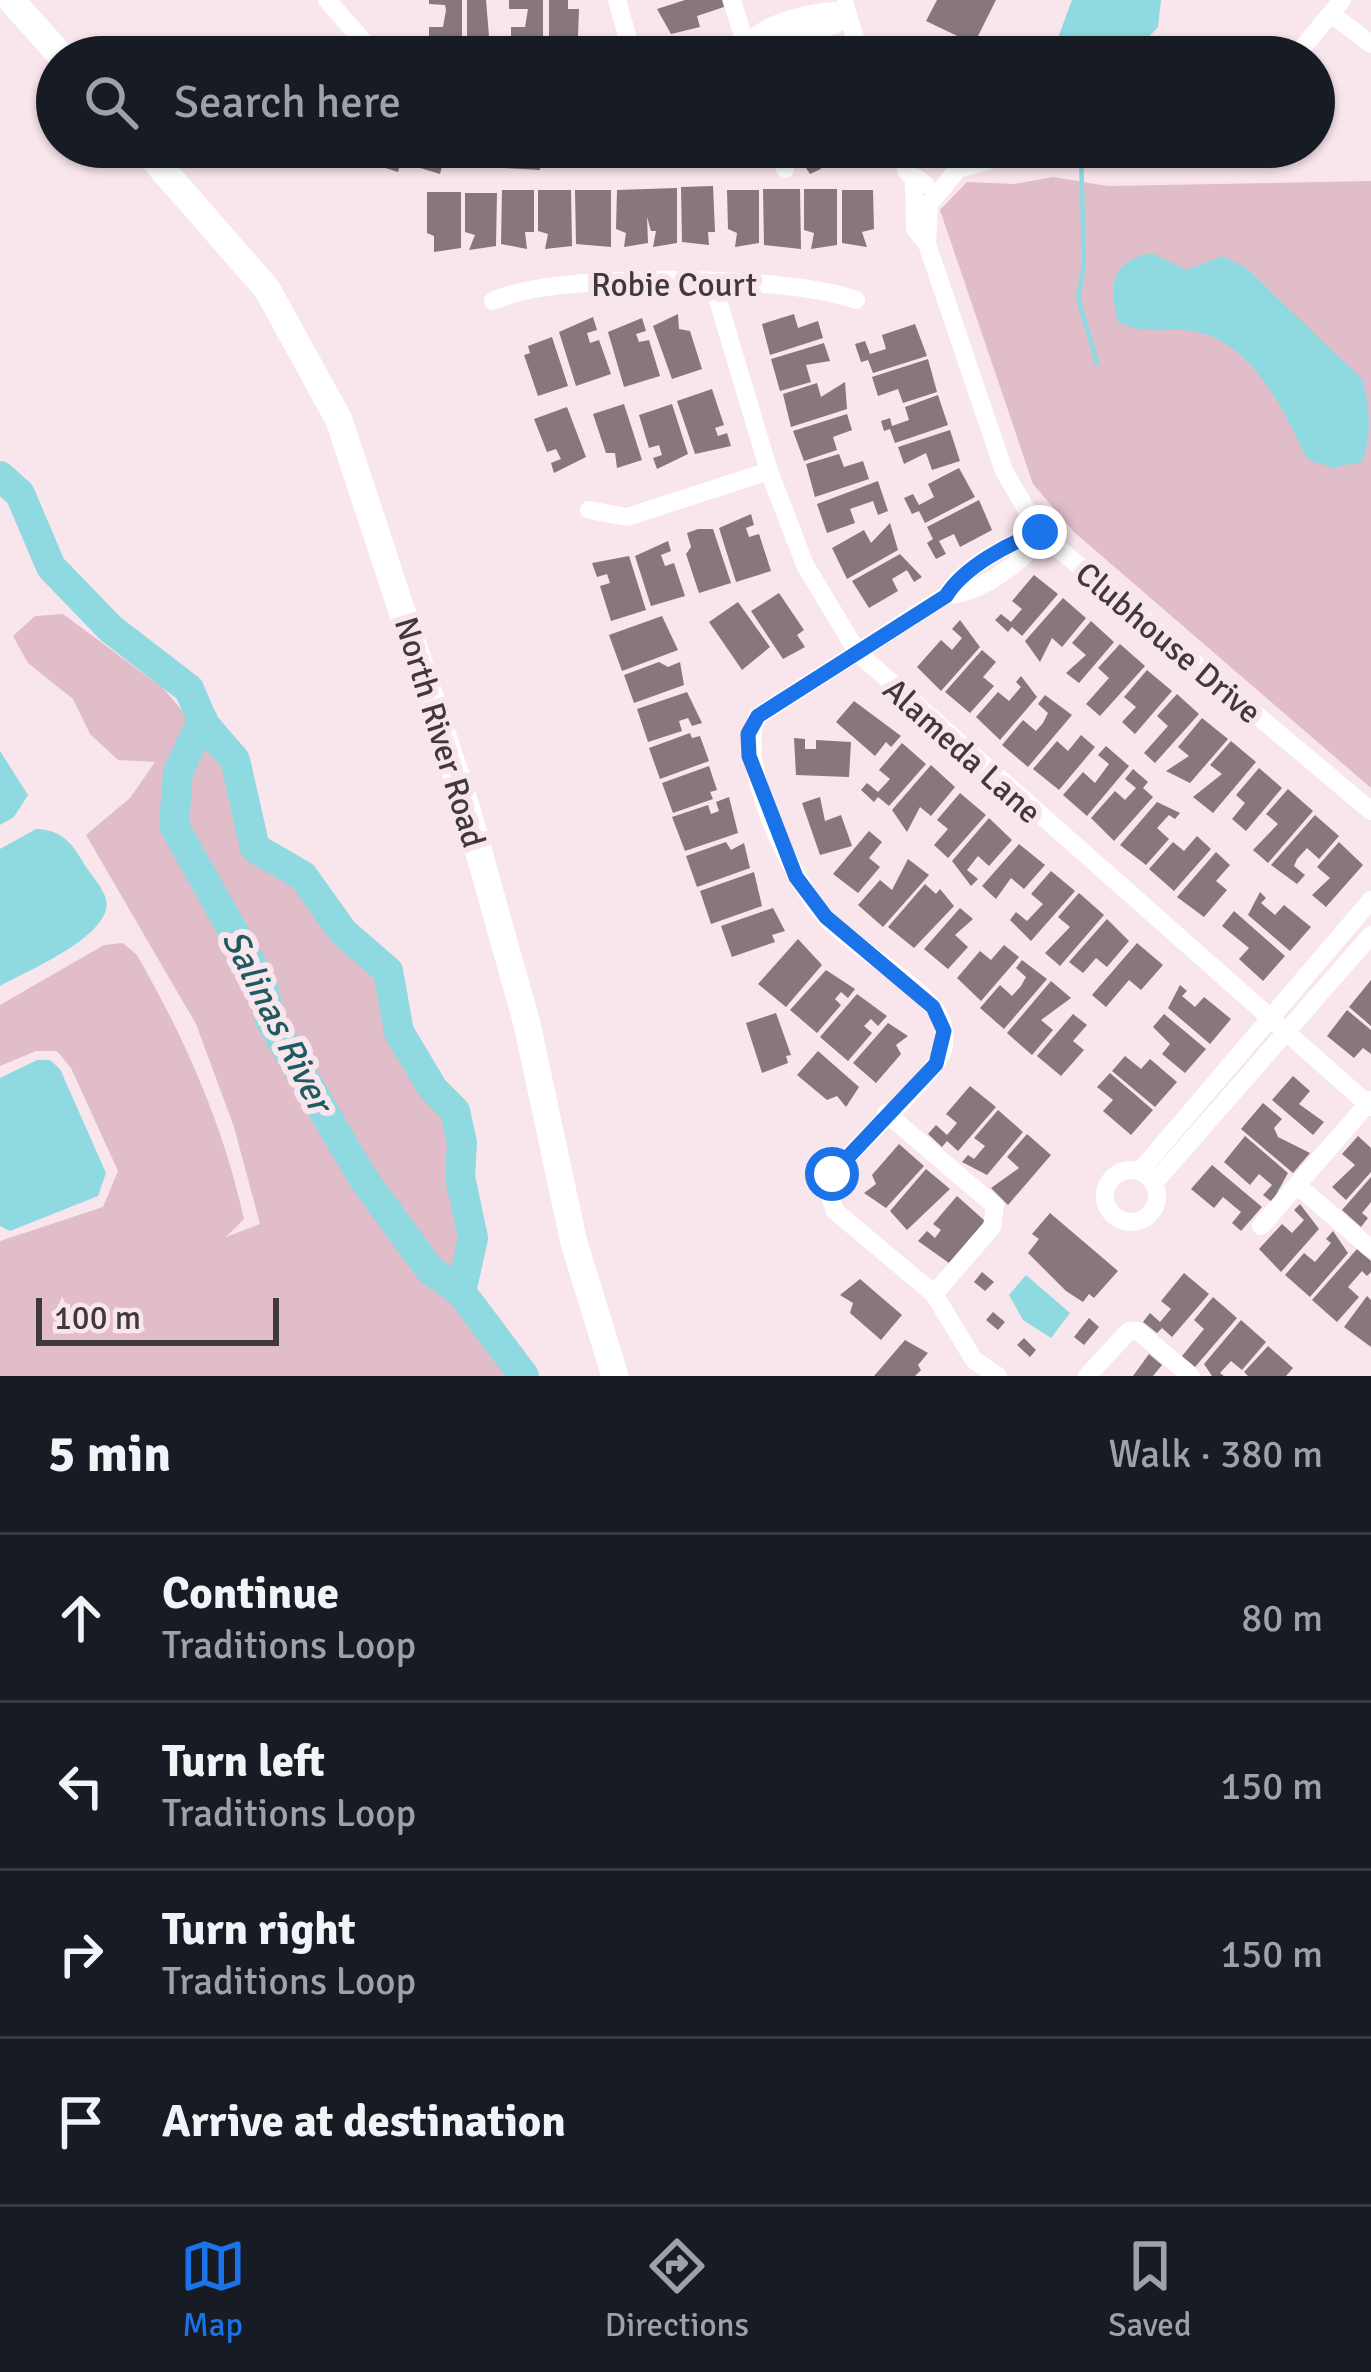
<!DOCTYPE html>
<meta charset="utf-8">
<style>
:root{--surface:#171b24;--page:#242831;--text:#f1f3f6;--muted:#9ea1a6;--line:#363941;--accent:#1a73e8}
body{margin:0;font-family:Signika,sans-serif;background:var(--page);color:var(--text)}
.scale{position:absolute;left:36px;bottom:30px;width:243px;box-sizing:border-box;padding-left:12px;border:6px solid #40393b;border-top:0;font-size:33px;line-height:42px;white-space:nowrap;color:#40393b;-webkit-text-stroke:9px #f9e5ec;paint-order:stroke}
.stop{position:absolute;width:36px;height:36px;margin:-27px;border:9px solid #1a73e8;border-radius:50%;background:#fff}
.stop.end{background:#1a73e8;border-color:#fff;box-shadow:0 3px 12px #0008}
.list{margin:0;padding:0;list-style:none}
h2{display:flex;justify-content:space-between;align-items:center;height:156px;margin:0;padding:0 48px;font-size:51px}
h2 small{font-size:39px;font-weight:400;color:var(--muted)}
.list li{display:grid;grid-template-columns:78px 1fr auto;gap:36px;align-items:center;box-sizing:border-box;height:168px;padding:0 48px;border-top:3px solid var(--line)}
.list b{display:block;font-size:45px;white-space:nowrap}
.list p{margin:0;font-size:39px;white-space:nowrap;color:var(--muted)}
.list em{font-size:39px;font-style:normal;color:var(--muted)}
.icon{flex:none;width:66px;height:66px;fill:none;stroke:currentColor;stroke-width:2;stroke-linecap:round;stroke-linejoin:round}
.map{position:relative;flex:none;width:1371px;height:1376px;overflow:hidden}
.search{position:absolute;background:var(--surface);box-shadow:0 3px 9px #0004;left:36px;right:36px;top:36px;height:132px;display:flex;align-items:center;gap:30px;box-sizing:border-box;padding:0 42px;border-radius:66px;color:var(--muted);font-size:45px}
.sheet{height:828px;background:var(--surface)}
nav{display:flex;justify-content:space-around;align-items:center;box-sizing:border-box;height:168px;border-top:3px solid var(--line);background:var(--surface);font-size:33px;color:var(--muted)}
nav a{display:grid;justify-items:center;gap:6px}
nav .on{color:var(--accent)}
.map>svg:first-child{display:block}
.green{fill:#e1bcc9}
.water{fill:#8fd9e1}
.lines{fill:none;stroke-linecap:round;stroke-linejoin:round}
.stream{stroke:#8fd9e1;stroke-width:4.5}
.river{stroke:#8fd9e1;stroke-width:30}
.building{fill:#87767c}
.street{stroke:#fff;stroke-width:18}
.secondary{stroke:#fff;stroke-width:27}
.route{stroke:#1a73e8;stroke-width:15}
.labels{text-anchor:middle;stroke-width:12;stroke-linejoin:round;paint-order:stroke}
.street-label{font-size:33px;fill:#40393b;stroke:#f9e5ec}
.water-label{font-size:36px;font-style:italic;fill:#1d5b61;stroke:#f9e5ec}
</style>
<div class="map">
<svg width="1371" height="1376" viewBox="0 0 1371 1376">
<rect width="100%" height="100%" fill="#f9e5ec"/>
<path class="green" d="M1053,177L1108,186L1371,181V788L1074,532L1033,484L940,210L967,182L1014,184Z
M63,614L163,688L228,765L252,855L296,883L343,943L381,979L400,1046L427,1092L445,1111L454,1138V1183L462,1217V1255L452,1290L513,1376H0V1241L103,1207L118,1171L71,1068L57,1051H36L0,1066V1005L104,945L123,943L137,955C185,1039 223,1124 244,1219L226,1237L260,1224L234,1127L196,1024L86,835L130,798L155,762L118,760L90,734L73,699L28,663L13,636L35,616Z"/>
<path class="water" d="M1072,0H1161L1158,27L1130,57H1051Z
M1152,253L1186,270L1223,256L1245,267L1362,379C1371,404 1371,440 1362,462L1332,468L1307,459C1284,412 1256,348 1201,333C1172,325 1147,337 1118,322C1108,285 1111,261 1152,253Z
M0,751L28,795L14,817L0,825Z
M36,829C64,830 73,845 86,867C92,876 104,889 106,900C114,935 27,971 0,986V849Z
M37,1060H50L60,1069L106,1173L98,1196L10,1231L0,1226V1078Z
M1026,1275L1070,1313L1051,1338L1023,1320L1009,1295Z"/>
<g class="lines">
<path class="stream" d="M1081,156L1084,265L1078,298L1097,363"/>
<path class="river" d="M0,476L20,494L51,567L111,629L189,689L204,724L235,760L255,848L303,876L343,932L388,971L399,1032L433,1089L455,1111L462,1143L460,1177L473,1238L461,1292L524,1376
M203,720L178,772L174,826L262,983L270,1020L363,1178L430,1270L461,1292"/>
</g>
<path class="building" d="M429,0H462V36L429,38V27H443L446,10L445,5L429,4Z
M467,0H486L489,36H467Z
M509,0H543V36L511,37V27H525L528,9H509Z
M549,0H568V9H579L578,36L549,41Z
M685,0H722L724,7L697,16L700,27L671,34L657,9Z
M937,0H996L974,44L926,21Z
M331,43L344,57H316Z
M824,47L827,57H798V56Z
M371,147H405L398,172L367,162Z
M412,147H447L440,174L407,164Z
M467,147H498L497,164L467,165Z
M504,147H540V170L504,168Z
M544,147H579V167H545Z
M584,147H621V166L584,167Z
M633,147H669L671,162L637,168Z
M675,147H710L712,157L677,162Z
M792,147H859L832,161L827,151L815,158L821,169L810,174Z
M713,186L715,232H708L709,245L682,242L681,187Z
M677,188V243L653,247L656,231H651L647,217L648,243L624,247L626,233L616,229L617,190Z
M763,189H800L801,249L764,245Z
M804,189H837V245L811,249L814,233L804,230Z
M502,190H534V232H525L527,249L501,244Z
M538,190H571L572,246L545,249L548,234L538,231Z
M575,190H611V247L576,244Z
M727,190H759V243L735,247L737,233L728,229Z
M842,190H873L874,229L862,232L867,247L842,243Z
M427,192H461V248L434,252V236L427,233Z
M465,193H497L496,246L469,250L475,235L465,232Z
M678,314L679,329L690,331L702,369L672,379L653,326Z
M794,314L798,328L818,321L823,338L770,355L762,324Z
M593,317L597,330L587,333L590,343L599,340L611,374L576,386L559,332Z
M642,318L646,331L636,334L639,342L649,340L660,376L624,387L608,332Z
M915,324L927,356L873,373L868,360L861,362L855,344L865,341L870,354L886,349L882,335Z
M552,337L568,386L538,396L524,355L530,353L528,346Z
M824,343L830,361L806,365L811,382L780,391L771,359Z
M928,359L937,392L903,403L898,389L878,396L872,377Z
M845,382L847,409L791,427L783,394L817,383L821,397Z
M712,389L724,425L715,428L718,436L727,433L731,446L695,454L677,401Z
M938,395L948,425L895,443L890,429L884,431L881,421L890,418L892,426L909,420L905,407Z
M624,404L642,460L617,468L615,453H606L593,414Z
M672,404L688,454L657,469L653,458L662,455L659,445L649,448L639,415Z
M567,407L586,457L554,473L551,463L561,459L556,449L547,452L534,419Z
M847,414L852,430L833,437L837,450L804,461L793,431Z
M950,430L960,461L932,470L926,453L904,464L898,447Z
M839,454L844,467L863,461L869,479L815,497L806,464Z
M959,468L975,497L925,523L919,511L912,514L904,498L913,494L919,505L934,497L928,484Z
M878,481L888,511L878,515L873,501L850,509L855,523L827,533L817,504Z
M979,500L992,530L960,547L954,534L939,541L946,554L936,559L927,543L933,539L927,527Z
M751,514L754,525L746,528L749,537L759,534L771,571L736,582L719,528Z
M890,523L898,550L847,579L832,548L864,530L871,543Z
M698,529H713L731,583L699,593L686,554L691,547L687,533Z
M668,541L671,551L661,555L665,566L674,563L685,596L651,606L635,556Z
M900,554L922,577L914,582L907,570L892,579L898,591L869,608L852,581Z
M629,556L646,610L611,621L600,586L610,583L607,574L597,577L592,563Z
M1034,575L1058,594L1022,636L1012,627L1008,632L995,620L1001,614L1011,622L1022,609L1012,601Z
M779,593L804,630L797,635L805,647L783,659L751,611Z
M1063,598L1086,618L1062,647L1052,638L1040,662L1025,641Z
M738,602L770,647L742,670L709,622Z
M662,616L678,650L622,671L609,635Z
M960,620L980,647L941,691L917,667L941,640L952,650L962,638L952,629Z
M1091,621L1114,642L1079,683L1066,673L1086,655L1072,643Z
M1120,644L1145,666L1100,716L1086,704L1109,678L1098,668Z
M982,650L996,662L983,677L994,686L970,713L945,692Z
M659,662L668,667L680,662L684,685L634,703L624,675Z
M1147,670L1172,691L1135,734L1122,722L1136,707L1124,697Z
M1021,676L1037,697L1000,740L976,717L998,692L1009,701L1021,687L1016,682Z
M687,692L702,723L692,726L688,718L679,721L682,731L648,742L637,709Z
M1177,694L1199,714L1155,763L1144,753L1168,726L1157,716Z
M1045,695L1072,715L1028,767L1002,745L1023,720L1036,731L1043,723L1048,713L1038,704Z
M854,701L901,736L891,747L886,742L875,756L836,722Z
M1202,718L1228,739L1190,783L1166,771L1189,756L1178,747Z
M690,733L692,738L700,736L709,761L660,779L649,748Z
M1081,735L1095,747L1059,790L1033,769L1057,741L1068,751Z
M794,738L805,739V749H816V740L851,742L849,777L796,775Z
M1231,741L1256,762L1213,813L1193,797L1222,774L1210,765Z
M902,743L926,764L889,806L878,797L874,802L861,790L867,783L878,792L890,779L879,770Z
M1106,746L1129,766L1087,816L1063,795L1083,772L1095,783L1109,764L1098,755Z
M931,765L955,787L931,816L920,807L907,832L892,810Z
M709,766L717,790L710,792L713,799L673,813L662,783Z
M1259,768L1282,788L1246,831L1232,819L1245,803L1236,795Z
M1133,769L1148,782L1143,788L1153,797L1114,841L1091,818L1115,791L1125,800L1136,788L1125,779Z
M1288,789L1313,811L1268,863L1253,850L1278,824L1266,814Z
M960,793L986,815L948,858L934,845L948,829L937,820Z
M729,797L738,833L685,851L672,817L708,805L711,814L719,811L716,802Z
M820,797L825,821L841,815L852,846L820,855L802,803Z
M1157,802L1180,813L1175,819L1169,815L1157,828L1169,839L1146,865L1120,845Z
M1315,815L1339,836L1319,859L1307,848L1297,859L1294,866L1305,875L1297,884L1271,865Z
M989,818L1012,840L989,866L978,856L967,870L978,879L971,886L952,861Z
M869,831L882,842L869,858L880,867L858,893L833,874Z
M1197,836L1211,849L1174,891L1149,869L1173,842L1184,851Z
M726,842L731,850L744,843L750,868L697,887L686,856Z
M1339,842L1363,865L1326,907L1312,895L1330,878L1317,867Z
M1019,844L1045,865L1024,889L1011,878L996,899L982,886Z
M1216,852L1230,865L1216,881L1227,890L1204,917L1177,897Z
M908,859L929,875L883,927L858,905L880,880L892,890Z
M1051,871L1075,891L1031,941L1010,920L1016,912L1027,921L1043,904L1031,894Z
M754,872L762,906L711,924L700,891Z
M925,884L936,894L940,889L954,906L914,948L888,927Z
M1260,892L1266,898L1261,903L1275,915L1284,905L1311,927L1290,951L1248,915Z
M1079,893L1104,915L1060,966L1045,953L1070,927L1058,917Z
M773,908L785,931L772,935L775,942L732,957L721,926Z
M960,908L973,919L955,935L968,947L948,969L924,949Z
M1234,911L1285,956L1263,981L1239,959L1249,948L1222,926Z
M1107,919L1129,941L1107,967L1096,958L1083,973L1069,962Z
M798,939L822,965L786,1007L758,984Z
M1137,943L1163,965L1141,990L1129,980L1106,1007L1092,995Z
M1004,945L1019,957L981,1001L957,978L980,951L991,960Z
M1022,960L1047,979L1004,1029L980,1008L1000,985L1012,996L1021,986L1026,977L1016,968Z
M826,970L855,989L848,998L841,992L835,999L841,1005L817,1033L790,1010Z
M1371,980V1026L1349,1007Z
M1051,981L1071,998L1041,1020L1053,1030L1032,1055L1007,1033Z
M1180,985L1187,991L1182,996L1195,1007L1204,997L1231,1019L1210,1044L1168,1008Z
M857,994L887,1016L878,1026L871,1019L864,1026L872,1033L848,1061L820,1037Z
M1347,1010L1371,1030V1054L1363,1048L1354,1058L1327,1036Z
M776,1013L791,1055L786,1056L788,1063L762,1073L746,1023Z
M1073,1014L1087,1025L1073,1041L1084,1050L1061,1076L1037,1056Z
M1164,1014L1206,1049L1185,1073L1162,1054L1170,1044L1153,1027Z
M888,1023L908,1036L896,1045L901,1054L876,1083L853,1063Z
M818,1051L859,1087L846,1107L837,1096L827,1100L797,1075Z
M1125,1056L1141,1069L1150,1059L1177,1082L1155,1107L1112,1071Z
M1110,1073L1153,1110L1131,1135L1103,1111L1113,1100L1097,1087Z
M1293,1076L1310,1091L1299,1104L1324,1122L1313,1135L1272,1100Z
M970,1086L996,1107L958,1151L947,1141L942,1147L928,1134L936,1125L947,1135L957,1123L946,1114Z
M1263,1103L1282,1119L1274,1128L1278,1137L1310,1153L1293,1173L1241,1129Z
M998,1110L1023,1132L987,1175L962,1162L968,1155L974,1159L985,1146L974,1138Z
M1027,1134L1051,1155L1008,1205L991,1188L1019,1168L1007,1157Z
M1245,1136L1288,1173L1272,1202L1263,1195L1272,1185L1259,1174L1250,1185L1224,1162Z
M1358,1136L1371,1148V1172L1346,1200L1332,1187L1355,1165L1342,1154Z
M899,1144L924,1166L886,1208L864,1193L876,1184L872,1175Z
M1212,1165L1262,1207L1241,1231L1232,1223L1241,1212L1223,1197L1214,1208L1191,1189Z
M926,1169L950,1189L907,1230L890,1211Z
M1371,1177V1202L1362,1213L1368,1218L1361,1227L1342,1210Z
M957,1196L985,1221L949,1263L918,1241L927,1231L935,1238L941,1230L933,1224Z
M1300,1204L1319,1229L1281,1272L1259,1249L1282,1224L1292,1233L1304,1220L1294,1210Z
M1050,1213L1118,1271L1094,1298L1089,1294L1083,1302L1066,1291L1028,1253L1039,1239L1032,1234Z
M1333,1231L1348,1253L1310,1297L1285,1275L1304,1253L1315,1262L1331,1243L1326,1239Z
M1357,1249L1371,1261V1272L1367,1276L1362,1271L1348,1287L1359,1297L1337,1322L1312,1300Z
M982,1272L994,1282L985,1291L974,1282Z
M1184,1273L1209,1294L1172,1337L1162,1328L1157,1333L1143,1322L1150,1313L1160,1322L1171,1309L1161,1301Z
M860,1279L902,1315L881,1340L850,1313L853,1303L840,1295Z
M1367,1296L1371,1300V1347L1344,1327Z
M1213,1297L1237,1318L1195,1367L1182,1356L1204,1329L1194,1320Z
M993,1312L1005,1322L998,1330L986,1320Z
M1089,1318L1099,1327L1084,1345L1074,1337Z
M1241,1320L1266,1342L1242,1370L1231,1361L1220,1373L1224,1376H1212L1204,1364Z
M1024,1338L1036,1350L1030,1357L1017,1345Z
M905,1340L928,1353L918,1365L921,1370L915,1376H874Z
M1268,1346L1293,1368L1286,1376H1248L1244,1372Z
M1149,1354L1162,1365L1153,1376H1133Z"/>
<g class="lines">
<path class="street" d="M327,0L377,57
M617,0L633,57
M732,0L748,53
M845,5L861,57
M1334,16L1371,44
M746,45C770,19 812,12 846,10
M707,57L835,25L846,10
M1295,57L1342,0
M778,147L785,169
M899,147L907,172L925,184
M958,169L1011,154L1097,147
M914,181L915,229L927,244L1004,471L1040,533L1371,811
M927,244L929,204L958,169L960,147
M713,284L769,471L805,565L858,653L1371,1107
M493,301C554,271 791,275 856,300
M589,510L627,517L769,471
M946,595C978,594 1028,561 1040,533
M1371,1100L1297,1185L1371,1249
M886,1113L995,1206L992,1227L934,1294
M1105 1196a26 26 0 1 1 52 0a26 26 0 1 1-52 0Z
M1140,1171L1371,900
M1154,1183L1371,935
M1261,1226L1297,1185
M998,1376L974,1360L934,1294L835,1211L828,1192L832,1174C855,1145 934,1078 943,1050C947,1036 943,1017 933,1007C903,972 858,951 826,918C793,883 734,760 758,716L946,595C964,567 1008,543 1040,533
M1087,1376L1129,1331H1138L1191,1376"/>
<path class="secondary" d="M11,0L62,57
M143,147L267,289L339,420L466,806L527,1024L574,1243L615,1376"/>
</g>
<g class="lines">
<path class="route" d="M832,1174L936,1064L944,1031L933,1007L826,917L796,877L749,756L748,734L758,716L946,596C964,567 1009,543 1040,532"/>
</g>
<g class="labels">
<g class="street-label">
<text x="674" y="296">Robie Court</text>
<text transform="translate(1169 642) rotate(40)" y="12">Clubhouse Drive</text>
<text transform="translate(441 732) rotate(73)" y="12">North River Road</text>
<text transform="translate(963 750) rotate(42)" y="12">Alameda Lane</text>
</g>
<g class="water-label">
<text transform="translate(278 1020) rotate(63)" y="13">Salinas River</text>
</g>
</g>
</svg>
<div class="scale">100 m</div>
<div class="stop" style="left:832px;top:1174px"></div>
<div class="stop end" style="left:1040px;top:532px"></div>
<div class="search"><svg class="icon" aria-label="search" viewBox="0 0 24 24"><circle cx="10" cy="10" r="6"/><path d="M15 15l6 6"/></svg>Search here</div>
</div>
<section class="sheet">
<h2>5 min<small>Walk · 380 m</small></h2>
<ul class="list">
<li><svg class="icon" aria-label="ahead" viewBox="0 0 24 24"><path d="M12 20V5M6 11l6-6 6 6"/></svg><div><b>Continue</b><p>Traditions Loop</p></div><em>80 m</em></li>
<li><svg class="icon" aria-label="left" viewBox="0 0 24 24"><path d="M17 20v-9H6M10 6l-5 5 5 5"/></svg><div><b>Turn left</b><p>Traditions Loop</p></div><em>150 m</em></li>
<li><svg class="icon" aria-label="right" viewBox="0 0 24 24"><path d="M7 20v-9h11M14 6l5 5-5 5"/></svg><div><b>Turn right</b><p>Traditions Loop</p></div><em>150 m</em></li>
<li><svg class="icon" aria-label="arrive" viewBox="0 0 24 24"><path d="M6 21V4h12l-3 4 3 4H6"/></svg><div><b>Arrive at destination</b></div></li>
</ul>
</section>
<nav>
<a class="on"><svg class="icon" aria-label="map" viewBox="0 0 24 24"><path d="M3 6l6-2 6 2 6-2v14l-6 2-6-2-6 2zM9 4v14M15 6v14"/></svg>Map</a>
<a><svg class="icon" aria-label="directions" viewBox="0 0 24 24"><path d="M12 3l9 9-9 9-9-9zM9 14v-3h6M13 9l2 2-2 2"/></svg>Directions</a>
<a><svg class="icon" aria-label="saved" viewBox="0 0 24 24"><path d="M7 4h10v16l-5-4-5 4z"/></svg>Saved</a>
</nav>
